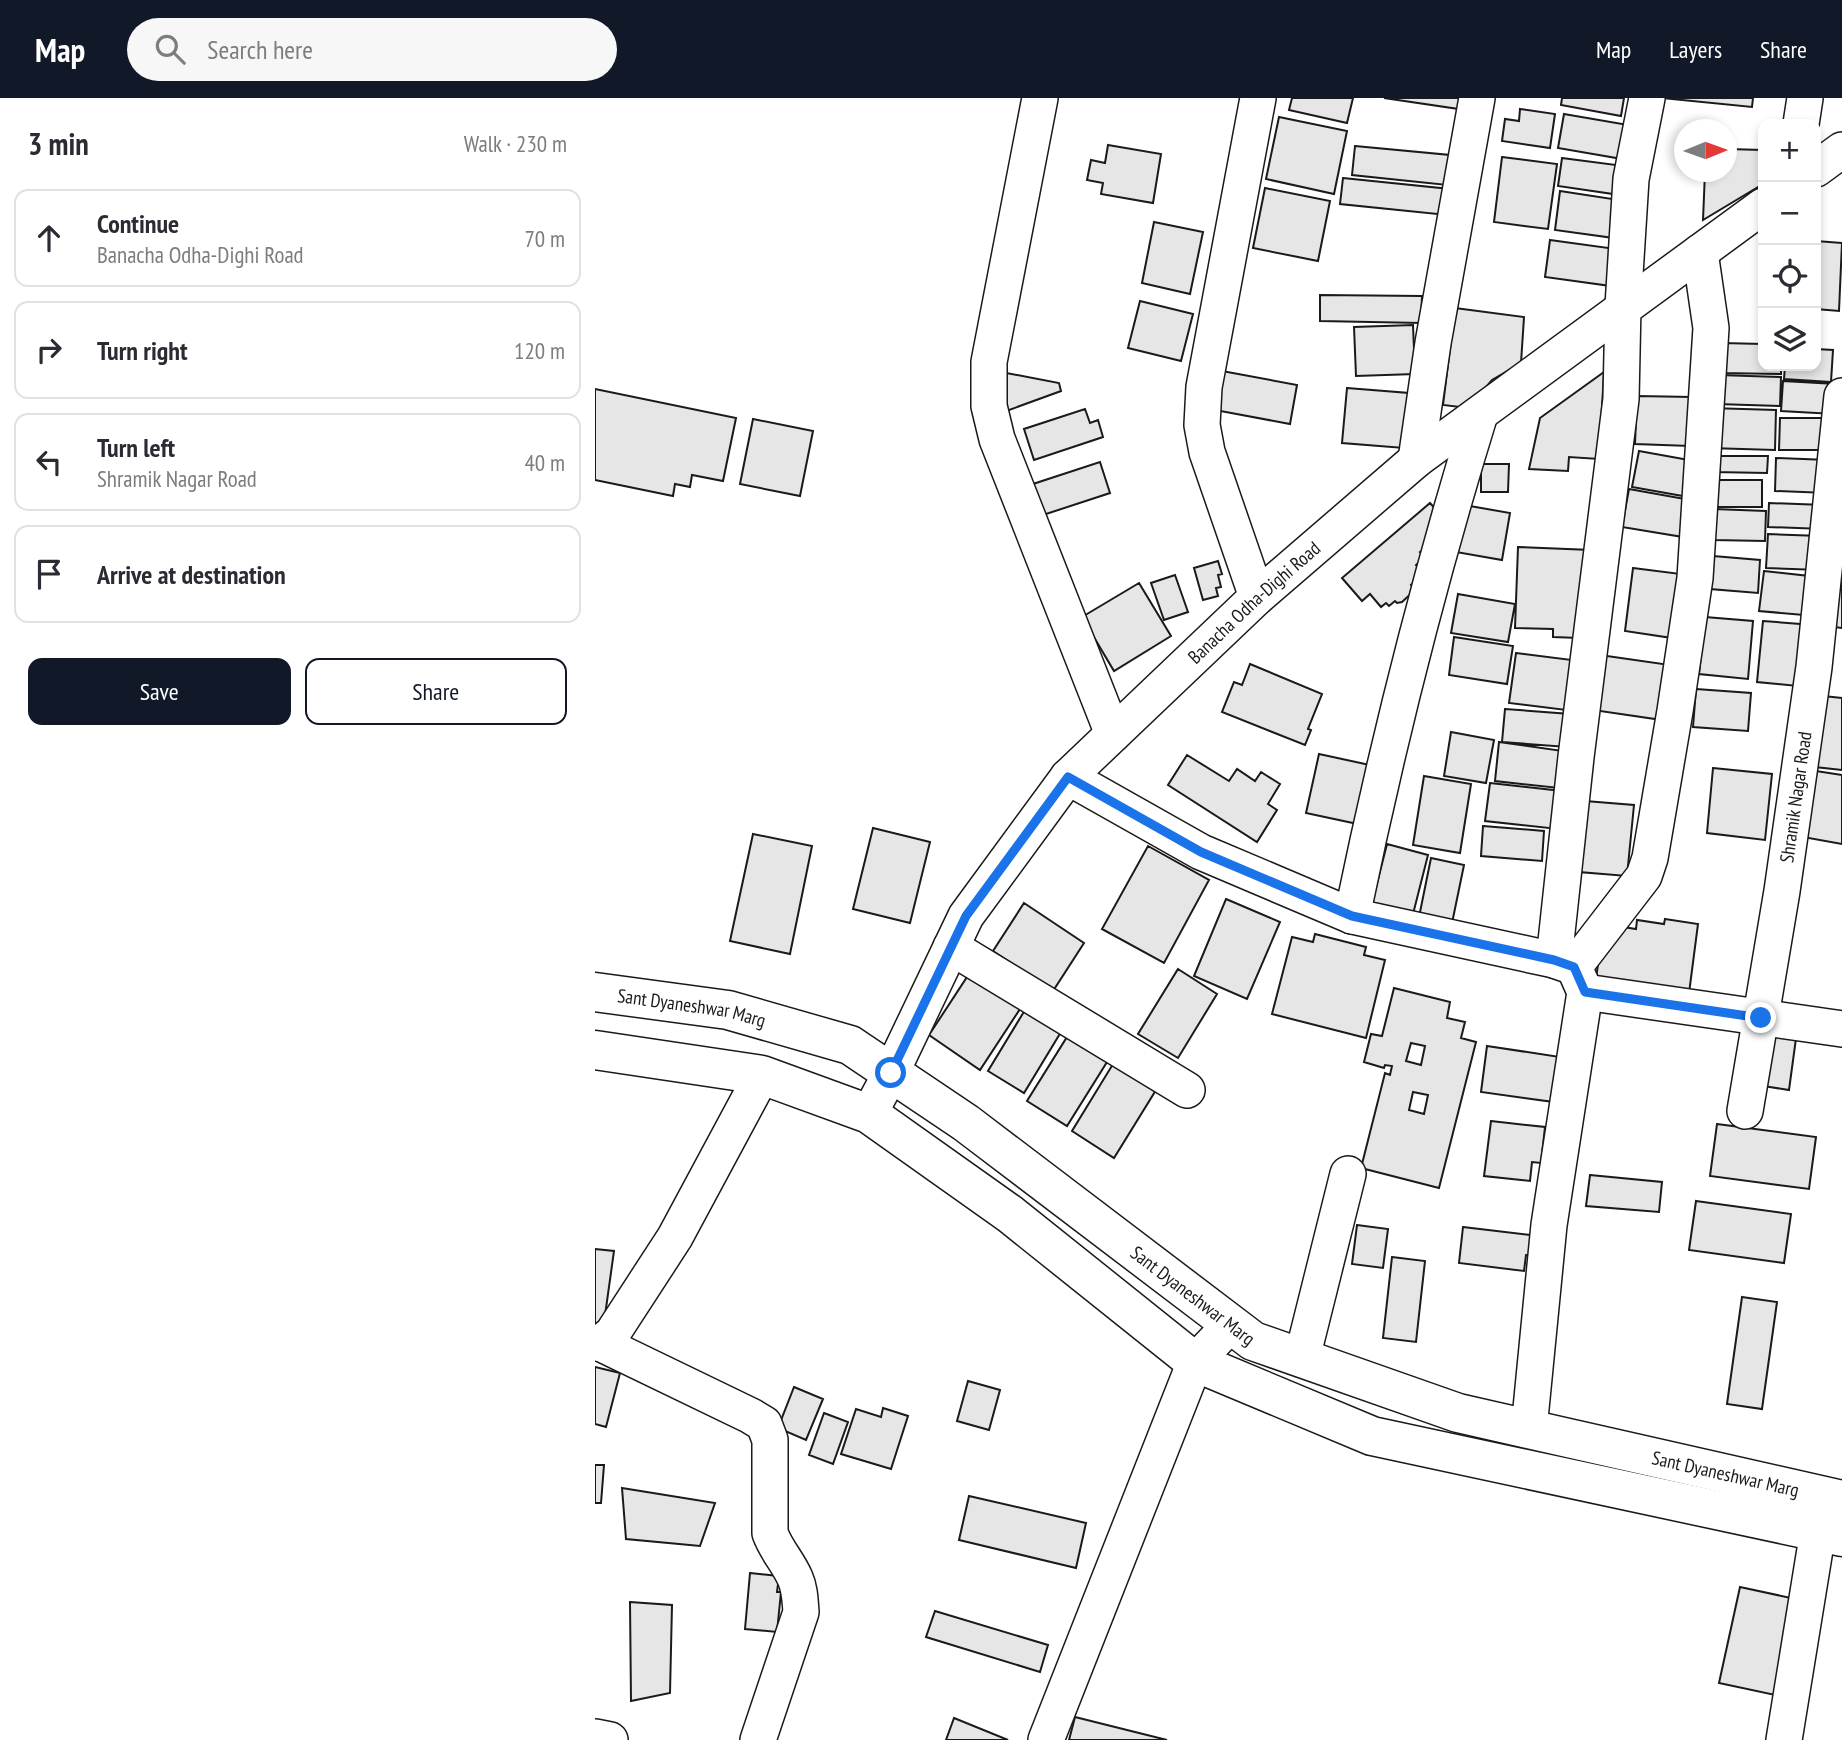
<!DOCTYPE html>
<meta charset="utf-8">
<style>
:root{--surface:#fff;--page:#f7f7f7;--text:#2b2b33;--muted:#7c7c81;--line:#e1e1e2;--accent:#111827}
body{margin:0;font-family:"PT Sans Narrow",sans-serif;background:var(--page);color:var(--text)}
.controls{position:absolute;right:21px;top:21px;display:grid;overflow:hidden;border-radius:14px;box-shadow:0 4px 10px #0003}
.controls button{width:63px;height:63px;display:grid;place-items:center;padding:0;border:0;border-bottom:2px solid var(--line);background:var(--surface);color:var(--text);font:35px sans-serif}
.compass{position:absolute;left:1079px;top:21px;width:63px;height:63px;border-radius:50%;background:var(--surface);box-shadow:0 4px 10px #0003;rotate:89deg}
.stop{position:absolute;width:21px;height:21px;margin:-16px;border:5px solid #1a73e8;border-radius:50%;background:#fff}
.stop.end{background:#1a73e8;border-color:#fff;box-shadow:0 2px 7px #0008}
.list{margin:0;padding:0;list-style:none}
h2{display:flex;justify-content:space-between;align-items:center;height:91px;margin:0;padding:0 28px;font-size:30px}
h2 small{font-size:23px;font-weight:400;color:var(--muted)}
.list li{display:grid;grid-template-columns:46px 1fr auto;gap:21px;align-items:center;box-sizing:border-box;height:98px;margin:0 14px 14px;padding:0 14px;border:2px solid var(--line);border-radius:14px}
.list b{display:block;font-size:26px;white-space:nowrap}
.list p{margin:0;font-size:23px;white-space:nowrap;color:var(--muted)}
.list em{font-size:23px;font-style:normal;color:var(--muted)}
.actions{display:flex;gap:14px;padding:21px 28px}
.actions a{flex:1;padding:16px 0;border:2px solid var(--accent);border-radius:14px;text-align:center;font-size:24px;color:var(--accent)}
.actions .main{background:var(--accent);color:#fff}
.icon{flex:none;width:38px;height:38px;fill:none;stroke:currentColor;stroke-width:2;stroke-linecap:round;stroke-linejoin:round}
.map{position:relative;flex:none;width:1247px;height:1642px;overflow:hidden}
header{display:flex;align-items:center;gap:42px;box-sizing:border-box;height:98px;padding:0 35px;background:var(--accent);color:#fff}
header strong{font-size:33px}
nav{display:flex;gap:38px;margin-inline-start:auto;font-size:24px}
.search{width:490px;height:63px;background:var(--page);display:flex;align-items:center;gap:18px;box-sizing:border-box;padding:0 24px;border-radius:38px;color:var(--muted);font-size:26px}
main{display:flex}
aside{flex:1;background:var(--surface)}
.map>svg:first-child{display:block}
.building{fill:#e6e6e6;stroke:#1a1a1a;stroke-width:2;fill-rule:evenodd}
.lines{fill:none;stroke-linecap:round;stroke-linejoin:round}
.minor-casing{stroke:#1a1a1a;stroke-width:38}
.major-casing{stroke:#1a1a1a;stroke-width:41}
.minor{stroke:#fff;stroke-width:35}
.major{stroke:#fff;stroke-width:38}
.route{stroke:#1a73e8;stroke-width:9}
.labels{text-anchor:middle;stroke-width:5;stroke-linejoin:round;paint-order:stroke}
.street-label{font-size:19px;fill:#1a1a1a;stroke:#fff}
</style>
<header>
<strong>Map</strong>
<div class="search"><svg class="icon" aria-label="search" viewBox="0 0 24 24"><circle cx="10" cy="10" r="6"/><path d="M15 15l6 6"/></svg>Search here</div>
<nav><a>Map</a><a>Layers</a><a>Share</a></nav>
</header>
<main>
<aside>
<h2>3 min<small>Walk · 230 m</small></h2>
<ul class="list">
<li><svg class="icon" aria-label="ahead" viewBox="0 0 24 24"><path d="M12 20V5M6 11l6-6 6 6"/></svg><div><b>Continue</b><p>Banacha Odha-Dighi Road</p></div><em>70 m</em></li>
<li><svg class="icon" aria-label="right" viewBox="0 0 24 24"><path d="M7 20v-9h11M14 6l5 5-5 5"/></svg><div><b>Turn right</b></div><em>120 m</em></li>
<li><svg class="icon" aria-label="left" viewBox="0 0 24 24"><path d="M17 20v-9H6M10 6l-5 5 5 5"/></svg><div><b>Turn left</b><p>Shramik Nagar Road</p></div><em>40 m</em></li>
<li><svg class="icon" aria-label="arrive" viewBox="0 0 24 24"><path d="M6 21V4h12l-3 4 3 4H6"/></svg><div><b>Arrive at destination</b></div></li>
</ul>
<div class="actions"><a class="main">Save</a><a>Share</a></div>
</aside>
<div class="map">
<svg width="1247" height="1642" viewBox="0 0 1247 1642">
<rect width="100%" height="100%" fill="#fff"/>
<path class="building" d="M697,0H758L752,25L694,12Z
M789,0H866L864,11Z
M967,0H1029L1026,18L966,7Z
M1067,0H1158L1157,9Z
M925,11L960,16L955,50L907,43L910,21L924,23Z
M969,16L1039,28L1033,62L963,50Z
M684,19L752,33L739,96L671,81Z
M513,47L566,56L558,105L506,96L508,85L492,82L496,62L510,65Z
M760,48L855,57L852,87L757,77Z
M1132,51L1168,52V86L1108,122L1110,74H1132Z
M907,59L962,66L953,131L899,124Z
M967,60L1029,68L1025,97L963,88Z
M748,80L855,91L852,117L745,106Z
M670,90L735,103L723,163L658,150Z
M965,93L1024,102L1019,140L960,132Z
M559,124L608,134L595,196L547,185Z
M955,142L1021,151L1016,188L950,179Z
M1221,143L1247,145L1244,213L1221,211Z
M725,197L827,198L826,225L725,223Z
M545,203L598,216L586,263L533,250Z
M860,210L929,219L926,265L897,282L873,310L848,307Z
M818,227L820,276L761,278L759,229Z
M1127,245L1168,246V268H1186V276L1126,275Z
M1221,251L1238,252L1236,284L1189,281L1190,268H1221Z
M401,273L464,285L466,293L403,316Z
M627,273L702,287L695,326L620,312Z
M1009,274L1004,361L974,359L973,373L934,371L945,320Z
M1123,277L1186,279L1185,308L1122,306Z
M1188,283L1241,286L1239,316L1186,313Z
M752,290L814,295L809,350L747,345Z
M0,291L141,320L128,383L97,377L95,389L80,386L78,398L0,382Z
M1042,298L1097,299L1095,348L1040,346Z
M1115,310L1181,312L1180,352L1114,350Z
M490,311L495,325L503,322L508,339L439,362L429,331Z
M1185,320H1231L1232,352H1184Z
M158,321L218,333L205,398L145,386Z
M1044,353L1105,364L1099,400L1037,389Z
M1119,358H1173L1172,375L1118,374Z
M1181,360L1233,362L1232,395L1180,393Z
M505,364L515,395L448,417L438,386Z
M886,366H914L913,394H886Z
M1122,382H1167V409H1122Z
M1034,391L1101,403L1094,440L1027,429Z
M835,405L844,415L833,448L825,454L830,459L821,467L829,476L816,487L820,492L807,504L802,505L800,503L794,508L791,505L786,509L775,496L767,503L747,480Z
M1174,405L1229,407L1228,431L1173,429Z
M869,407L915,415L907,462L861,454Z
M1119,411L1171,413L1170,443L1118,442Z
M1173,436L1226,438L1225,472L1171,470Z
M923,449L996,452L984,540L958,539V531L920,530Z
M1118,458L1165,462L1163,495L1115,491Z
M1247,461V530L1239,529Z
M623,463L627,476L623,477L626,489L621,490L623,498L608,502L599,470Z
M1038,470L1086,476L1077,540L1030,533Z
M1169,473L1223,479L1220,518L1164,513Z
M580,477L593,514L569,522L556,485Z
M544,485L576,538L519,573L487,519Z
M863,496L920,506L913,544L856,535Z
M1110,519L1158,523L1153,581L1104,576Z
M1168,523L1218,527L1212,589L1162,584Z
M859,539L918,548L912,586L854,577Z
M921,555L977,562L971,612L914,605Z
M1005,557L1075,567L1067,622L998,612Z
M655,566L727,596L713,631L716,632L710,647L627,614L639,584L647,587Z
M1101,591L1156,595L1153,633L1098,629Z
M1219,597L1247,600V672L1211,668Z
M910,611L975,616L972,649L907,644Z
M856,634L899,642L891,685L849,678Z
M904,644L968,653L964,690L900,683Z
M724,656L784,669L772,728L711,715Z
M592,657L634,683L642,671L660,683L666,674L685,686L673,706L682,712L662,744L573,687Z
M1118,670L1177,676L1170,742L1112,735Z
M1221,673L1247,677V746L1208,739Z
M829,678L876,686L865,755L818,747Z
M895,685L967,693L963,731L890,723Z
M990,703L1039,707L1032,778L984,774Z
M888,728L949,733L947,763L886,758Z
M278,730L335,744L315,825L258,811Z
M158,736L217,748L195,856L135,843Z
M792,746L833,757L817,820L776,809Z
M553,748L614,782L569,865L507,831Z
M836,760L869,767L856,830L823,824Z
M631,801L685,824L652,901L599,878Z
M429,805L489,845L458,893L398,853Z
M1070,821L1103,826L1093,903L1000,890L1005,850L1022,828L1041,831L1042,822L1069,826Z
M720,836L771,849L769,857L790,862L771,940L677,916L697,839L718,844Z
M583,871L622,896L583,960L543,936Z
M374,876L425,911L385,972L334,937Z
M799,890L855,904L852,920L870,924L866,940L881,944L844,1090L766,1070L790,975L795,977L797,968L790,967L789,970L769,964L776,936L787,938ZM816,945L830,948L826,967L811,963ZM818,994L833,997L829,1016L814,1012Z
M433,907L469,929L429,995L393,973Z
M1175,929L1202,933L1194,992L1168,988Z
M472,939L512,964L472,1028L432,1003Z
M892,948L965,959L959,1004L886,994Z
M518,966L561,992L519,1060L477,1033Z
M896,1023L950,1029L946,1065L937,1064L935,1083L889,1078Z
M1122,1026L1221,1039L1214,1091L1115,1078Z
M995,1077L1067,1084L1064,1114L991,1108Z
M1101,1103L1196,1116L1189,1165L1094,1152Z
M762,1127L793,1131L788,1170L757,1166Z
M868,1129L944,1138L942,1158L931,1157L929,1173L864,1165Z
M0,1151L19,1153L7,1239L0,1238Z
M797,1159L830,1163L821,1244L788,1240Z
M1147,1199L1182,1204L1167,1311L1132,1306Z
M0,1269L25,1275L11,1329L0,1326Z
M373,1283L405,1292L394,1332L362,1323Z
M199,1289L228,1301L211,1342L183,1330Z
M288,1310L313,1318L296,1371L246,1356L261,1311L286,1319Z
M229,1315L253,1324L238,1366L214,1357Z
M0,1367H9L6,1405H0Z
M27,1390L120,1405L105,1448L31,1441Z
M374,1398L491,1425L481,1470L364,1442Z
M155,1475L184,1478L182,1494H186L182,1534L150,1531Z
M1145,1489L1210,1503L1190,1599L1124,1585Z
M35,1504L77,1507L75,1595L36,1603Z
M340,1513L453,1547L445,1574L331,1539Z
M480,1619L572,1642H474Z
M359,1620L413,1642H351Z"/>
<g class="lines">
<g class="minor-casing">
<g id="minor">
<path d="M445,0L394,264V308L402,341L518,636"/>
<path d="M1206,26L1210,0"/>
<path d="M1221,71L1247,52"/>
<path d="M885,316C834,481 792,648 757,818L959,862L979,869L990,894L954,1127L934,1331"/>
<path d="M821,362L838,245L882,0"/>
<path d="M662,499L612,354L607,327L609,289L663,0"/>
<path d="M473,679L606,754L757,818"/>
<path d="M356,849L592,992"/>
<path d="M959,862L981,659L1026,301L1028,208L1036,81L1052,0"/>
<path d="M979,869L1049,778L1055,760L1080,613L1100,480L1116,230L1105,154"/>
<path d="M990,894L1247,931"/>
<path id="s1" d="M1150,1013L1187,793L1219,569L1247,298"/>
<path id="s2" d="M274,1016L296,975L371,818L473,679L662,499L821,362L1168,108"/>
<path d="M0,1245H5L17,1236L80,1139L167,977"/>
<path d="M5,1245L156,1318L169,1326L175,1342V1435C181,1452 193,1464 200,1480C205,1491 205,1502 206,1514L163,1642"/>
<path d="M707,1260L753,1076"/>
<path d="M0,1639L15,1642"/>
<path d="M451,1642L600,1264L636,1226"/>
<path d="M1189,1642L1223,1433"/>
</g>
</g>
<g class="major-casing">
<g id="major">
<path id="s3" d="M0,894L133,912L255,947L371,1025L658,1243L863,1315L1247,1402"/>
<path d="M0,952L167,977L274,1016L415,1116L600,1264L777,1338L1247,1439"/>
</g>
</g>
<use href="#minor" class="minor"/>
<use href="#major" class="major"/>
</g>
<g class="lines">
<path class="route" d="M296,975L371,818L473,679L606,754L757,818L959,862L979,869L990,894L1166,920"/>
</g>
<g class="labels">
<g class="street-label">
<text dy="7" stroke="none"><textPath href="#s2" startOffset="648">Banacha Odha-Dighi Road</textPath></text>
<text dy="7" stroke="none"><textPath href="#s1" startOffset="318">Shramik Nagar Road</textPath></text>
<text dy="7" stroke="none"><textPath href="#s3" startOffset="98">Sant Dyaneshwar Marg</textPath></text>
<text dy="7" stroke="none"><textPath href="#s3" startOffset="686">Sant Dyaneshwar Marg</textPath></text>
<text dy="7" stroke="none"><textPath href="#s3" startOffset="1253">Sant Dyaneshwar Marg</textPath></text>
</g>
</g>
</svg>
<div class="controls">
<button>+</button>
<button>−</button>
<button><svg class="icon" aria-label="locate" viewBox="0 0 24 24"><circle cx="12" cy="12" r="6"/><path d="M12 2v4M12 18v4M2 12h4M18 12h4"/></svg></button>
<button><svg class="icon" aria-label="layers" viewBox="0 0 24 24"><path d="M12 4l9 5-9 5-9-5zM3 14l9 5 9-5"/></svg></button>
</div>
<svg class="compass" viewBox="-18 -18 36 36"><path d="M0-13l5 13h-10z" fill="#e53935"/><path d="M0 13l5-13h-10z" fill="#7c7c81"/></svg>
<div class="stop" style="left:296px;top:975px"></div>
<div class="stop end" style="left:1166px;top:920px"></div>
</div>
</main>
